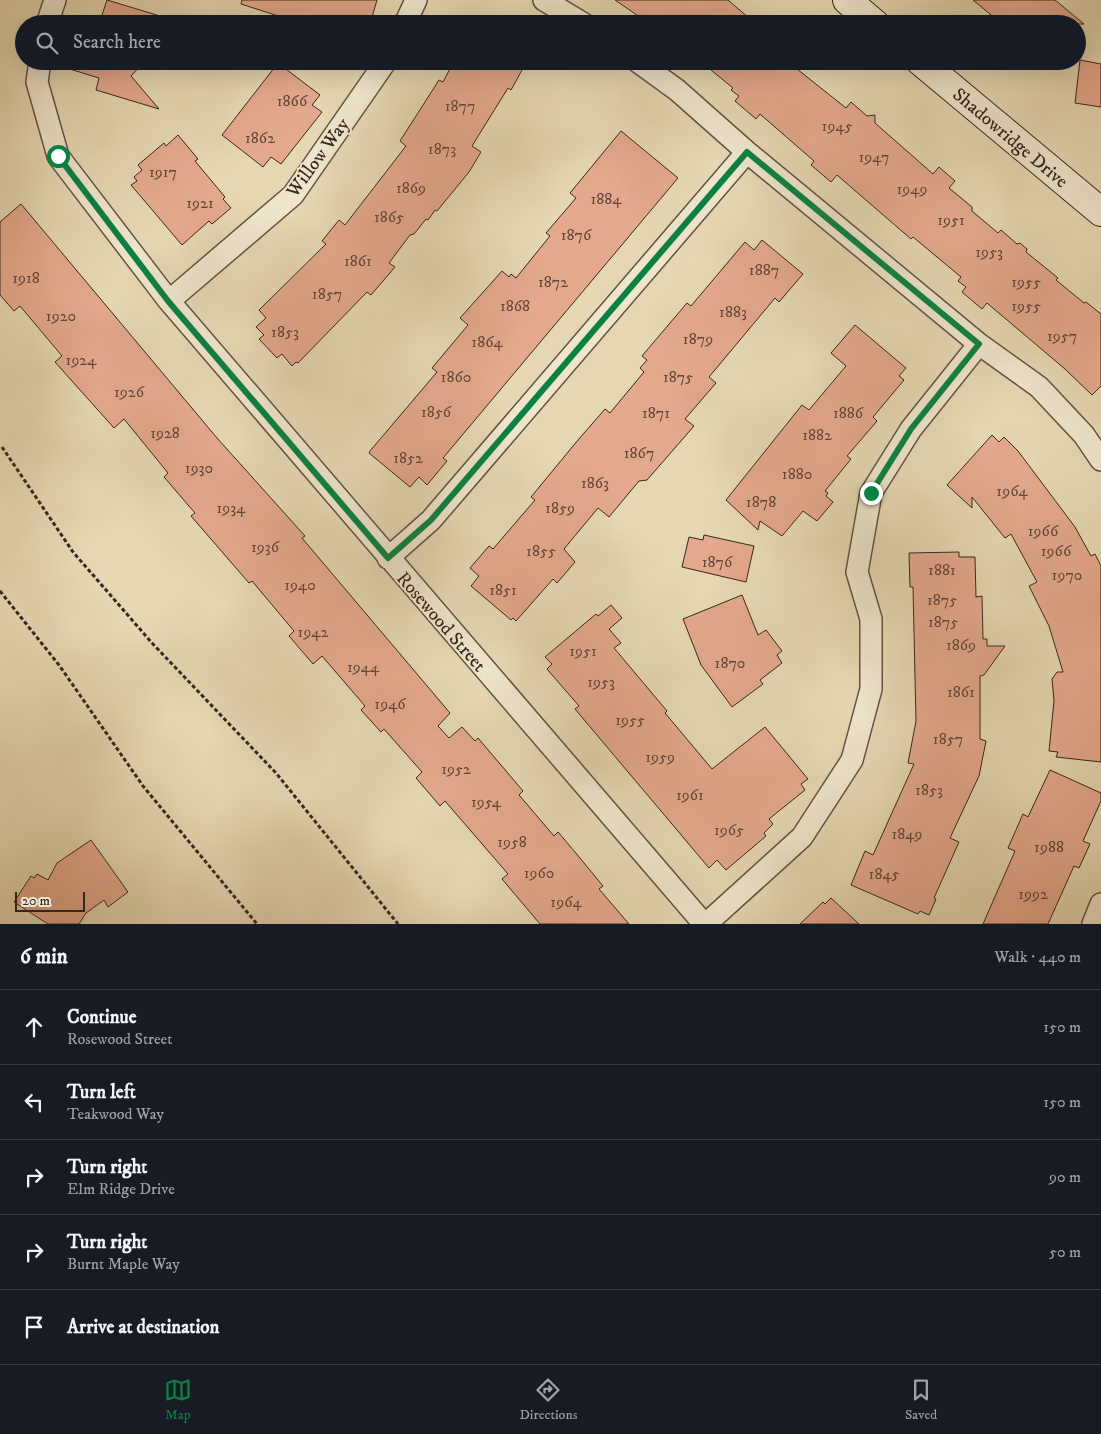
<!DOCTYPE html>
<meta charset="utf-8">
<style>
:root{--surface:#171b24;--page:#20242c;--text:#f1f3f6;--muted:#9ea1a6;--line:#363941;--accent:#0b8043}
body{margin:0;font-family:"IM FELL DW Pica",serif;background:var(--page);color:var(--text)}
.scale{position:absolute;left:15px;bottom:12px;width:70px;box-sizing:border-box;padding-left:5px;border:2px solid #38261f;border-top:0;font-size:14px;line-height:18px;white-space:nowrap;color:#38261f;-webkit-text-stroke:4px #eee5cc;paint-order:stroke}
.stop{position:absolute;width:15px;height:15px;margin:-11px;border:4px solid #0b8043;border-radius:50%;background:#fff}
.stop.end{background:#0b8043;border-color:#fff;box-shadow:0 1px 5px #0008}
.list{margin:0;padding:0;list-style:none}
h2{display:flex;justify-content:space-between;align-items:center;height:65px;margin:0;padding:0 20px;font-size:21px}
h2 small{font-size:16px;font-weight:400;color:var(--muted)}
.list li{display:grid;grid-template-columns:32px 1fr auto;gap:15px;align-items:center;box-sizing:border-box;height:75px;padding:0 20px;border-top:1px solid var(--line)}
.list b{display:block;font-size:19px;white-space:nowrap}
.list p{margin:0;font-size:16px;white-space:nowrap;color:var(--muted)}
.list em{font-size:16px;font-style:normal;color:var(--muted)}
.icon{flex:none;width:28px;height:28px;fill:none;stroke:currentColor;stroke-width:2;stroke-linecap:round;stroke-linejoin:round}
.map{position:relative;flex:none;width:1101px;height:924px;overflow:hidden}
.search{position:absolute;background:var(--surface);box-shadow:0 5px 20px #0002;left:15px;right:15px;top:15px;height:55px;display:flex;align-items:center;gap:12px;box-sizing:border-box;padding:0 18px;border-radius:28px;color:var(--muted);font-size:19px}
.sheet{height:440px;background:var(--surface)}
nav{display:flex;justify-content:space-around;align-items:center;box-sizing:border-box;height:70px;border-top:1px solid var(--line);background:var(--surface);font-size:14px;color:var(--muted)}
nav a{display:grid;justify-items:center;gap:2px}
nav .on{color:var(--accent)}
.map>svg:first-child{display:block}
.building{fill:#e4a88c;stroke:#38261f}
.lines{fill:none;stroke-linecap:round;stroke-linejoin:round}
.street-casing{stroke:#635244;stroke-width:24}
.secondary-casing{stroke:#38261f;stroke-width:30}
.path{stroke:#38261f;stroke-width:3;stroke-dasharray:4 2.5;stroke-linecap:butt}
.street{stroke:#eee5cc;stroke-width:21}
.secondary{stroke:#eee5cc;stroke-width:28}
.route{stroke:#0b8043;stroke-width:6}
.labels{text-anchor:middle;stroke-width:4;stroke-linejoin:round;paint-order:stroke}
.number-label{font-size:16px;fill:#63463a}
.street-label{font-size:19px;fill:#38261f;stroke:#eee5cc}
</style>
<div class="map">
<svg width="1101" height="924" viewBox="0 0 1101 924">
<rect width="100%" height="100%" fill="#e5d7b1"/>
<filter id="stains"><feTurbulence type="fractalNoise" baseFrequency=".004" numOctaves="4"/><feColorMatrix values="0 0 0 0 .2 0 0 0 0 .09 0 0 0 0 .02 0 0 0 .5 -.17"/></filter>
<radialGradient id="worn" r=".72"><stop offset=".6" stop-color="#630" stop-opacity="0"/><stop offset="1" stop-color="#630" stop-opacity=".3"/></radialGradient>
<path class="building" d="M107,0L170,19L169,24H99Z
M242,0H377L370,24H303L241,4Z
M615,0H728L756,24H650Z
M973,0H1055L1084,24H1002Z
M1080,60L1101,64V107L1075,103Z
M60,61H145L131,76L159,109L96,90L99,78L60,66Z
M454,61H527L511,90L508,88L472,146L481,152L469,172L437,211L435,210L428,220L426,219L414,234L410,235L389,263L395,267L371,295L367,292L298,363L296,362L292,366L282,354L277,358L259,339L264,335L256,327L266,318L259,310L326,244L322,241L339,220L345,225L406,146L400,141L439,80L443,82Z
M700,61H804L797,69L846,108L851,102L867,116L875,115V123L933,174L939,167L955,181L949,188L972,207V211L998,233L1001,230L1017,244L1020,243L1027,249L1026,252L1058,278L1056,280L1084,303L1086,302L1101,314V386L1092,395L1065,369L987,303L982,309L962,292L966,287L958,281L961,277L913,237L911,239L837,175L831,182L811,165L814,161L760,114L756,119L735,101L739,96L731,90L733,88Z
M278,63L320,95L312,105L322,112L281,164L271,157L263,167L222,135Z
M621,131L678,178L443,458L447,461L427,485L419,477L410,487L369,453L370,451L437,372L432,368L468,325L460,318L502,271L509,277L511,274L516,278L550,236L546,233L576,198L570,193Z
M178,135L198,159L195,161L225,197L223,199L231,208L212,224L209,221L182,245L131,185L137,181L134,177L142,170L138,165L164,143L166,146Z
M21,204L217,438L305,536L302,538L450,713L438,726L449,738L462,727L475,741L478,738L523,791L519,795L554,836L558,832L575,852L603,886L599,889L629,924H540L502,879L508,874L445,801L440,806L416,778L422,772L384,729L381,732L361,710L365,706L322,656L313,664L289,636L294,631L252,581L249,583L191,516L195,513L164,477L168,473L124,419L114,428L55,362L62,356L20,306L14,311L0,295V222Z
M762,240L803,274L779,302L775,298L709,377L716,383L685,419L694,426L647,480L639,481L609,517L598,508L564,549L575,562L557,583L553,579L516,621L513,618L511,620L471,586L479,576L470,568L489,546L493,549L535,500L531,497L578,440L605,409L610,413L644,372L640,368L647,360L642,356L687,303L691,306L745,242L754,250Z
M855,325L906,368L899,376L904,380L873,417L877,421L847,456L851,459L825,491L828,493L826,496L833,502L817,521L803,511L782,536L760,521L758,530L726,500L802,405L809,410L846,366L831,353Z
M992,435L999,442L1004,437L1018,451L1075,527L1091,556L1095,554L1101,566V762L1056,757L1058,752L1049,751L1054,701L1052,679L1057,672H1063L1049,626L1029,586L1037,582L1011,534L1005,538L972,497V508L947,485Z
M704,535L754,546L746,582L682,567L689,537L703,540Z
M959,552V557H975L976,597L982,596L983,639H987V646H1005L984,675L980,676V739L986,741L979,776L950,838L959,842L934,898L936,899L929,915L920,911L918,914L851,885L865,851L873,855L914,764L908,763L916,721L913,587H910L909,553Z
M742,595L758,635L766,630L782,651L777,655L782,663L760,680L763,684L732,707L701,665L683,619Z
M611,605L622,618L609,629L621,643L614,648L667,711L665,713L712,769L765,727L808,779L801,784L805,790L769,819L773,824L764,833L766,836L726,870L717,860L709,868L575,709L579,706L547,669L552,664L545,657L596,614L598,616Z
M1050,770L1101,793V801L1083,841L1090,844L1079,868L1074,866L1048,924H983L1015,851L1008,848L1023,814L1028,817Z
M91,840L128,892L108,907L104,900L86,913L79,924H48L14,902L31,876L34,878L37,874L48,880L57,863Z
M831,898L859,924H800L823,902L825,904Z"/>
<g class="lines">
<g class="street-casing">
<path id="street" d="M544,0L584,24
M47,24L55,0
M405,24L416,0
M40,61L37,82L58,156L169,301L704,924
M637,61L677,90L747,152L979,344L1039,387L1084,435L1101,460
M169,301L293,195L386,61
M388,558L431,520L747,152
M706,924L802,837L852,760L871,689V619L857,572L871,493L911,429L979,344
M1093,924L1101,904"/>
</g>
<g class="secondary-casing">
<path id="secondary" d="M847,0L875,24
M920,61L1101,212"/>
</g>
<path class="path" d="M2,447L73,552L152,643L276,773L398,924
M0,591L59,665L143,786L257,924"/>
<use href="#street" class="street"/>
<use href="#secondary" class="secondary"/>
</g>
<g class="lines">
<path class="route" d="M58,156L168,301L388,558L431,520L747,152L979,344L911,429L871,493"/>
</g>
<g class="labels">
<g class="number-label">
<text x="292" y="106">1866</text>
<text x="460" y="111">1877</text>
<text x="837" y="131">1945</text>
<text x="260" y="143">1862</text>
<text x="442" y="154">1873</text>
<text x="874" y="162">1947</text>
<text x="163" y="177">1917</text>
<text x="411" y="193">1869</text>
<text x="912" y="194">1949</text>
<text x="606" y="204">1884</text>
<text x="200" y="208">1921</text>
<text x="389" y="222">1865</text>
<text x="951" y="225">1951</text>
<text x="576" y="240">1876</text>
<text x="989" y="257">1953</text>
<text x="358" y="266">1861</text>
<text x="764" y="275">1887</text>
<text x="26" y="283">1918</text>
<text x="553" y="287">1872</text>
<text x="1026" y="287">1955</text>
<text x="327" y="299">1857</text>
<text x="515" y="311">1868</text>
<text x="1026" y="311">1955</text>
<text x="733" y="317">1883</text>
<text x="61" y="321">1920</text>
<text x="285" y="337">1853</text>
<text x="1062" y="341">1957</text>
<text x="698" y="344">1879</text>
<text x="487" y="347">1864</text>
<text x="81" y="365">1924</text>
<text x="456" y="382">1860</text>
<text x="678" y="382">1875</text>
<text x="129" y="397">1926</text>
<text x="436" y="417">1856</text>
<text x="656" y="418">1871</text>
<text x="848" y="418">1886</text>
<text x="165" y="438">1928</text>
<text x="817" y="440">1882</text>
<text x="639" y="458">1867</text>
<text x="408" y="463">1852</text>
<text x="199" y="473">1930</text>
<text x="797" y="479">1880</text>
<text x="595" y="488">1863</text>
<text x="1012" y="496">1964</text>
<text x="761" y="507">1878</text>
<text x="231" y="513">1934</text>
<text x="560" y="513">1859</text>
<text x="1043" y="536">1966</text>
<text x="265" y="552">1936</text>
<text x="541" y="556">1855</text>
<text x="1056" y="556">1966</text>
<text x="717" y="567">1876</text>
<text x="942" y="575">1881</text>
<text x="1067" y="580">1970</text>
<text x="300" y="590">1940</text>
<text x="503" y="595">1851</text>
<text x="942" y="605">1875</text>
<text x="943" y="627">1875</text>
<text x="313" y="637">1942</text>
<text x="961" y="650">1869</text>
<text x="583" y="656">1951</text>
<text x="730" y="668">1870</text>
<text x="363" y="672">1944</text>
<text x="601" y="687">1953</text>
<text x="961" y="697">1861</text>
<text x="390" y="709">1946</text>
<text x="630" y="725">1955</text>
<text x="948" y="744">1857</text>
<text x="660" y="762">1959</text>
<text x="456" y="774">1952</text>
<text x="929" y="795">1853</text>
<text x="690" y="800">1961</text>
<text x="486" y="807">1954</text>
<text x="729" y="835">1965</text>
<text x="907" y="839">1849</text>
<text x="512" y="847">1958</text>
<text x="1049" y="852">1988</text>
<text x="539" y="878">1960</text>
<text x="884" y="879">1845</text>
<text x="1033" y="899">1992</text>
<text x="566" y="907">1964</text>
</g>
<g class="street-label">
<text transform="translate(1011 137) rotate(40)" y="7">Shadowridge Drive</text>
<text transform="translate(317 157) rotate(-54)" y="7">Willow Way</text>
<text transform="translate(442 621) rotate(49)" y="7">Rosewood Street</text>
</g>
</g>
<rect width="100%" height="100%" filter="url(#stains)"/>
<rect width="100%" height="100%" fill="url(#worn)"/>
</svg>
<div class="scale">20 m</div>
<div class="stop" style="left:58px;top:156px"></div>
<div class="stop end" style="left:871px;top:493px"></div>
<div class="search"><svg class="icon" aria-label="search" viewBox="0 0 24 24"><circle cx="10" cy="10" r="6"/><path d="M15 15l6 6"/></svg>Search here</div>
</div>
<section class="sheet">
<h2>6 min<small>Walk · 440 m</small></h2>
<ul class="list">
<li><svg class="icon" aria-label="ahead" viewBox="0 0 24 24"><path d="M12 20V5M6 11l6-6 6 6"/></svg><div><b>Continue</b><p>Rosewood Street</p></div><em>150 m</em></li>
<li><svg class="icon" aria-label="left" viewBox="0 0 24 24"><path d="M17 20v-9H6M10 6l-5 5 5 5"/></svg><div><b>Turn left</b><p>Teakwood Way</p></div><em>150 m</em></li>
<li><svg class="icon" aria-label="right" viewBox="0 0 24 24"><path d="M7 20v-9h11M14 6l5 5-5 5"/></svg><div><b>Turn right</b><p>Elm Ridge Drive</p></div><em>90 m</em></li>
<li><svg class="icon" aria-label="right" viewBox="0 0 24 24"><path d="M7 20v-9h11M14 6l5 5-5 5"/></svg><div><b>Turn right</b><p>Burnt Maple Way</p></div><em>50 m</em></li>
<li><svg class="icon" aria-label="arrive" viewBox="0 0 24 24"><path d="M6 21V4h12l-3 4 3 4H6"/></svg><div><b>Arrive at destination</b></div></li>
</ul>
</section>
<nav>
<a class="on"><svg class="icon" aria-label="map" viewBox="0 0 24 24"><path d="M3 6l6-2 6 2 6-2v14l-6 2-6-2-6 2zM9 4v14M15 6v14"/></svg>Map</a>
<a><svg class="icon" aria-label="directions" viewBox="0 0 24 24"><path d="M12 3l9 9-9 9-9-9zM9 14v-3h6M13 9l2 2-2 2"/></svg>Directions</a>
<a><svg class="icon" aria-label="saved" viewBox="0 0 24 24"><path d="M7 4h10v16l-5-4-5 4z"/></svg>Saved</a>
</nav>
